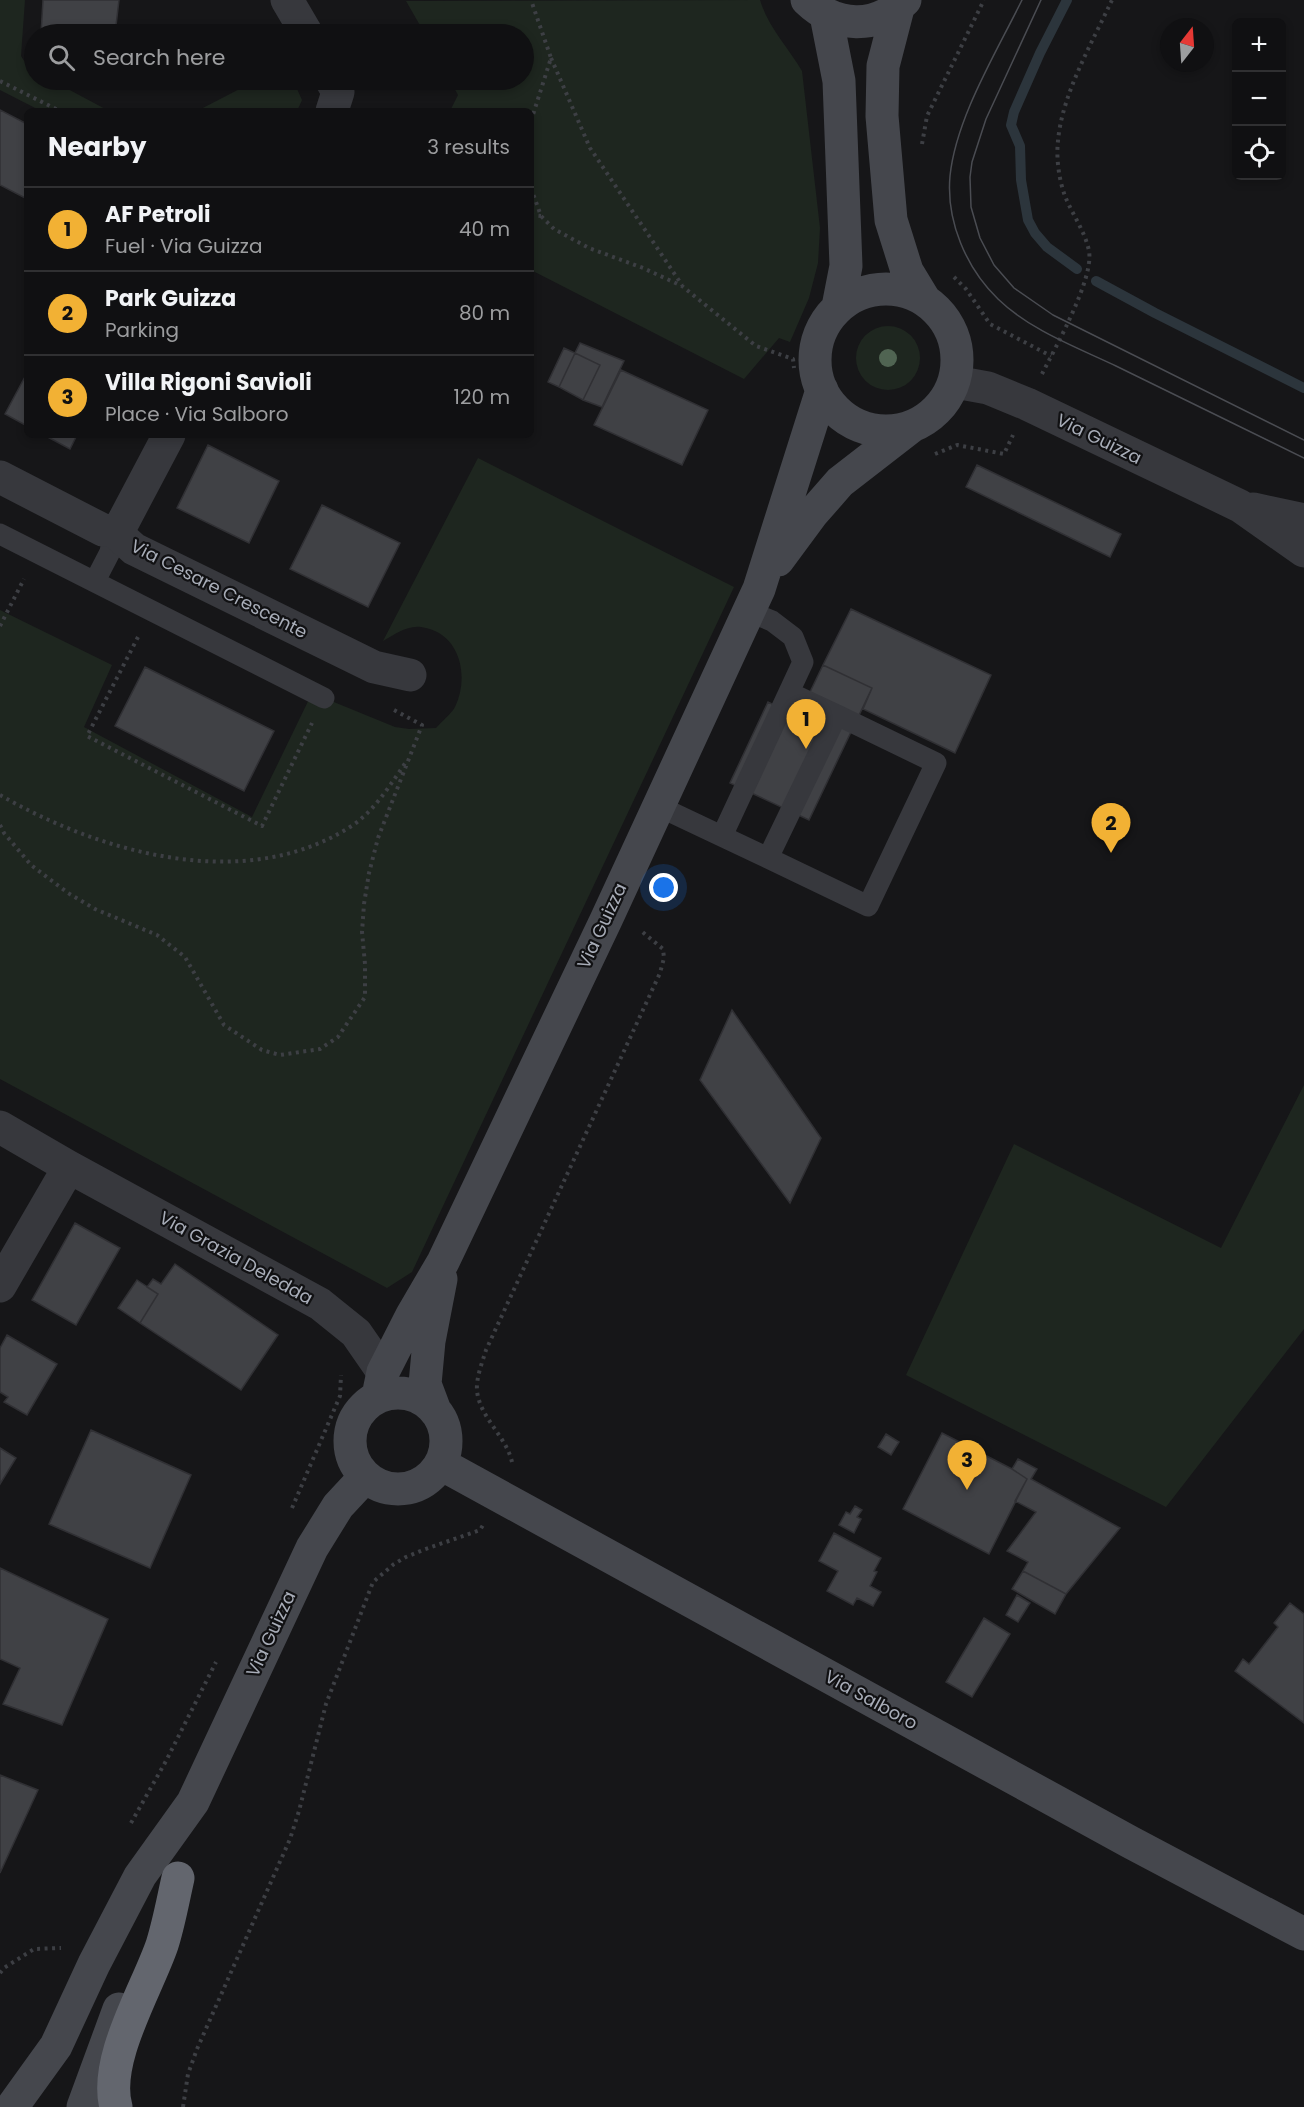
<!DOCTYPE html>
<meta charset="utf-8">
<style>
:root{--surface:#101012;--page:#19191b;--text:#f1f3f6;--muted:#9c9d9f;--line:#303032;--accent:#f2b134}
body{margin:0;font-family:Poppins,sans-serif;background:var(--page);color:var(--text)}
.controls{position:absolute;right:18px;top:18px;display:grid;overflow:hidden;border-radius:9px;box-shadow:0 3px 9px #0003}
.controls button{width:54px;height:54px;display:grid;place-items:center;padding:0;border:0;border-bottom:2px solid var(--line);background:var(--surface);color:var(--text);font:30px sans-serif}
.compass{position:absolute;left:1160px;top:18px;width:54px;height:54px;border-radius:50%;background:var(--surface);box-shadow:0 3px 9px #0003;rotate:17deg}
.you{position:absolute;left:664px;top:888px;width:21px;height:21px;margin:-15px;border:4px solid #fff;border-radius:50%;background:#1a73e8;box-shadow:0 0 0 9px #1a73e833}
.badge{display:grid;place-items:center;width:39px;height:39px;border-radius:50%;background:var(--accent);color:#111;font-size:20px;font-weight:700}
.pin{position:absolute;translate:-50% -50px;filter:drop-shadow(0 2px 3px #0008)}
.pin::after{content:'';position:absolute;top:32px;width:21px;height:18px;background:inherit;clip-path:polygon(0 0,100% 0,50% 100%)}
.list{margin:0;padding:0;list-style:none}
h2{display:flex;justify-content:space-between;align-items:center;height:78px;margin:0;padding:0 24px;font-size:26px}
h2 small{font-size:20px;font-weight:400;color:var(--muted)}
.list li{display:grid;grid-template-columns:39px 1fr auto;gap:18px;align-items:center;box-sizing:border-box;height:84px;padding:0 24px;border-top:2px solid var(--line)}
.list b{display:block;font-size:22px;white-space:nowrap}
.list p{margin:0;font-size:20px;white-space:nowrap;color:var(--muted)}
.list em{font-size:20px;font-style:normal;color:var(--muted)}
.icon{flex:none;width:33px;height:33px;fill:none;stroke:currentColor;stroke-width:2;stroke-linecap:round;stroke-linejoin:round}
.map{position:relative;flex:none;width:1304px;height:2107px;overflow:hidden}
.search{position:absolute;background:var(--surface);box-shadow:0 3px 9px #0003;left:24px;top:24px;width:510px;height:66px;display:flex;align-items:center;gap:15px;box-sizing:border-box;padding:0 21px;border-radius:33px;color:var(--muted);font-size:22px}
.panel{position:absolute;background:var(--surface);box-shadow:0 3px 9px #0003;left:24px;top:108px;width:510px;height:330px;border-radius:9px}
.map>svg:first-child{display:block}
.green{fill:#1e261f}
.lines{fill:none;stroke-linecap:round;stroke-linejoin:round}
.stream{stroke:#2c353c;stroke-width:10}
.building{fill:#404145;stroke:#303034;stroke-width:1.5}
.path{stroke:#3d3f44;stroke-width:4;stroke-dasharray:3 4.5;stroke-linecap:butt}
.lane{stroke:#37383d;stroke-width:21}
.street{stroke:#37383d;stroke-width:33}
.secondary{stroke:#45474d;stroke-width:33}
.highway{stroke:#63666e;stroke-width:33}
.tram{stroke:#4a4c52;stroke-width:1.5}
.tree{fill:#506452}
.labels{text-anchor:middle;stroke-width:4.5;stroke-linejoin:round;paint-order:stroke}
.street-label{font-size:18px;fill:#a8adb8;stroke:#111113}
</style>
<div class="map">
<svg width="1304" height="2107" viewBox="0 0 1304 2107">
<rect width="100%" height="100%" fill="#161618"/>
<path class="green" d="M0,0H25L21,56L28,67L34,71V80H51L109,111H41L0,90Z
M760,0C768,27 788,47 802,71L820,228L818,263L809,298L790,342L779,338L744,379L531,270V111H450L458,95L450,80H524V34H425L406,1Z
M257,80H293L302,100L297,111H197Z
M856 358a32 32 0 1 1 64 0a32 32 0 1 1-64 0Z
M478,458L734,587L412,1272L387,1288L0,1079V610L112,665L84,727L252,817L314,689L324,698L395,727L409,729L436,728C442,721 451,714 455,707C470,676 460,632 421,627C407,625 394,635 383,641Z
M1304,1085V1329L1166,1507L906,1375L1014,1144L1221,1248Z"/>
<g class="lines">
<path class="stream" d="M1067,0L1040,53L1014,112L1011,125L1020,146L1021,180L1028,220L1035,233L1047,247L1077,269
M1096,281L1155,313L1304,388"/>
</g>
<path class="building" d="M43,0H119L115,34H41Z
M0,110L27,124V199L0,185Z
M580,343L624,361L602,407L583,400L600,365L575,353Z
M564,348L575,353L559,387L548,382Z
M575,353L600,365L583,400L559,387Z
M621,370L708,410L682,465L594,425Z
M27,373V426L5,414Z
M44,435H77L70,449Z
M208,445L279,481L249,543L177,508Z
M977,465L1121,534L1110,557L966,487Z
M322,505L400,543L368,607L290,569Z
M851,609L991,675L955,753L863,709L872,688L823,665Z
M823,665L872,688L809,820L730,783L768,702L798,717Z
M145,667L274,731L244,791L115,726Z
M732,1010L821,1138L790,1203L700,1080Z
M75,1223L120,1248L76,1325L32,1300Z
M175,1264L278,1335L241,1390L140,1323L158,1294L147,1287L153,1279L161,1284Z
M137,1280L158,1294L140,1323L118,1308Z
M7,1335L57,1364L27,1415L4,1402L8,1397L0,1392V1348Z
M91,1430L191,1475L150,1568L49,1524Z
M942,1433L1012,1469L1027,1479L989,1554L903,1509Z
M886,1434L899,1442L891,1455L878,1447Z
M0,1448L16,1458L0,1484Z
M1018,1459L1037,1469L1031,1479L1120,1528L1066,1594L1023,1571L1028,1562L1007,1551L1036,1512L1015,1501L1027,1479L1012,1469Z
M855,1506L862,1510L857,1517L861,1519L854,1533L839,1525L846,1512L850,1514Z
M834,1533L881,1558L874,1571L877,1572L870,1586L881,1592L873,1606L857,1598L853,1605L827,1591L838,1571L819,1561Z
M0,1568L108,1619L62,1725L3,1704L20,1668L0,1659Z
M1023,1571L1066,1594L1055,1614L1012,1589Z
M1017,1595L1030,1603L1018,1622L1006,1615Z
M1290,1603L1304,1614V1723L1235,1671L1243,1659L1249,1664L1254,1658L1278,1627L1274,1623Z
M984,1618L1010,1634L972,1697L946,1682Z
M0,1775L38,1790L0,1873Z"/>
<g class="lines">
<path class="path" d="M551,58L590,148L682,285
M0,81L60,111
M531,121L551,58L531,0
M922,144L927,116L984,0
M531,188L541,216L554,229L589,248L643,268L682,286L756,346L793,359L794,368
M531,215L541,216
M954,277L966,289L990,324L1051,356
M1042,374C1055,348 1094,279 1089,251C1085,231 1072,214 1065,196C1059,180 1056,158 1058,141C1062,94 1092,43 1112,0
M935,454L957,445L1004,454L1013,435
M0,626L24,579
M138,637L87,736L262,826L312,723
M0,795C101,853 244,894 350,827C374,812 390,785 406,762
M0,825L4,833L31,865L68,893L95,909L157,935L185,957L224,1025L262,1050L280,1055L320,1049L338,1037L365,997V964L362,932L364,904L369,873L378,838L422,725L392,709
M512,1462C506,1436 480,1418 477,1391C476,1378 482,1363 486,1350L660,973L664,958L663,949L640,930
M292,1508L340,1396L341,1375
M131,1823L166,1761L216,1662
M0,1973L4,1968L34,1949L61,1948
M183,2107L188,2074L197,2049L290,1839L299,1811L326,1704L373,1582L394,1564L406,1557L423,1550L480,1530L483,1525"/>
<path class="lane" d="M0,534L324,698
M95,581L110,552L114,531
M658,806L768,858L837,715L790,693
M722,836L803,662L793,637L772,621L748,611
M768,858L868,906L936,763L837,715"/>
<path class="street" d="M287,0L307,34
M331,80L338,92L332,111
M955,382L988,388L1027,404L1240,506L1304,551
M0,477L103,530L114,531L134,549L374,667L410,675
M1253,509L1304,520
M114,531L122,524L169,435
M0,1127L69,1167L320,1304L356,1333L383,1372
M0,1286L69,1167"/>
<path class="secondary" d="M807,0C836,28 876,30 905,0
M898,8L883,66L882,116L891,220L907,271L924,299
M826,15L839,81L846,266L838,307
M815 360a71 71 0 1 1 142 0a71 71 0 1 1-142 0Z
M778,560L812,514L840,482L911,427
M350 1441a48 48 0 1 1 96 0a48 48 0 1 1-96 0Z
M378,1396L383,1372L412,1315L443,1262L606,920L759,589L822,390
M434,1408L425,1384L429,1341L441,1279
M441,1464L1130,1842L1304,1934
M12,2107L56,2046L94,1964L140,1876L193,1802L312,1548L338,1506L365,1477
M83,2107L119,2009"/>
<path class="highway" d="M116,2107C103,2060 147,1989 162,1945C169,1923 173,1900 178,1878"/>
<path class="tram" d="M1022,0C996,53 956,118 950,176C946,221 966,268 998,299C1030,330 1076,347 1116,366C1179,397 1241,427 1304,458
M1041,0L986,119L972,162L970,177L971,207L980,238L994,265L1014,288L1053,315L1304,440"/>
</g>
<circle class="tree" cx="888" cy="358" r="9"/>
<g class="labels">
<g class="street-label">
<text transform="translate(1099 439) rotate(26)" y="6">Via Guizza</text>
<text transform="translate(219 589) rotate(27)" y="6">Via Cesare Crescente</text>
<text transform="translate(602 926) rotate(-65)" y="6">Via Guizza</text>
<text transform="translate(236 1258) rotate(29)" y="6">Via Grazia Deledda</text>
<text transform="translate(271 1634) rotate(-65)" y="6">Via Guizza</text>
<text transform="translate(871 1700) rotate(29)" y="6">Via Salboro</text>
</g>
</g>
</svg>
<div class="controls">
<button>+</button>
<button>−</button>
<button><svg class="icon" aria-label="locate" viewBox="0 0 24 24"><circle cx="12" cy="12" r="6"/><path d="M12 2v4M12 18v4M2 12h4M18 12h4"/></svg></button>
</div>
<svg class="compass" viewBox="-18 -18 36 36"><path d="M0-13l5 13h-10z" fill="#e53935"/><path d="M0 13l5-13h-10z" fill="#9c9d9f"/></svg>
<div class="you"></div>
<div class="pin badge" style="left:806px;top:749px">1</div>
<div class="pin badge" style="left:1111px;top:853px">2</div>
<div class="pin badge" style="left:967px;top:1490px">3</div>
<div class="search"><svg class="icon" aria-label="search" viewBox="0 0 24 24"><circle cx="10" cy="10" r="6"/><path d="M15 15l6 6"/></svg>Search here</div>
<section class="panel">
<h2>Nearby<small>3 results</small></h2>
<ul class="list">
<li><span class="badge">1</span><div><b>AF Petroli</b><p>Fuel · Via Guizza</p></div><em>40 m</em></li>
<li><span class="badge">2</span><div><b>Park Guizza</b><p>Parking</p></div><em>80 m</em></li>
<li><span class="badge">3</span><div><b>Villa Rigoni Savioli</b><p>Place · Via Salboro</p></div><em>120 m</em></li>
</ul>
</section>
</div>
